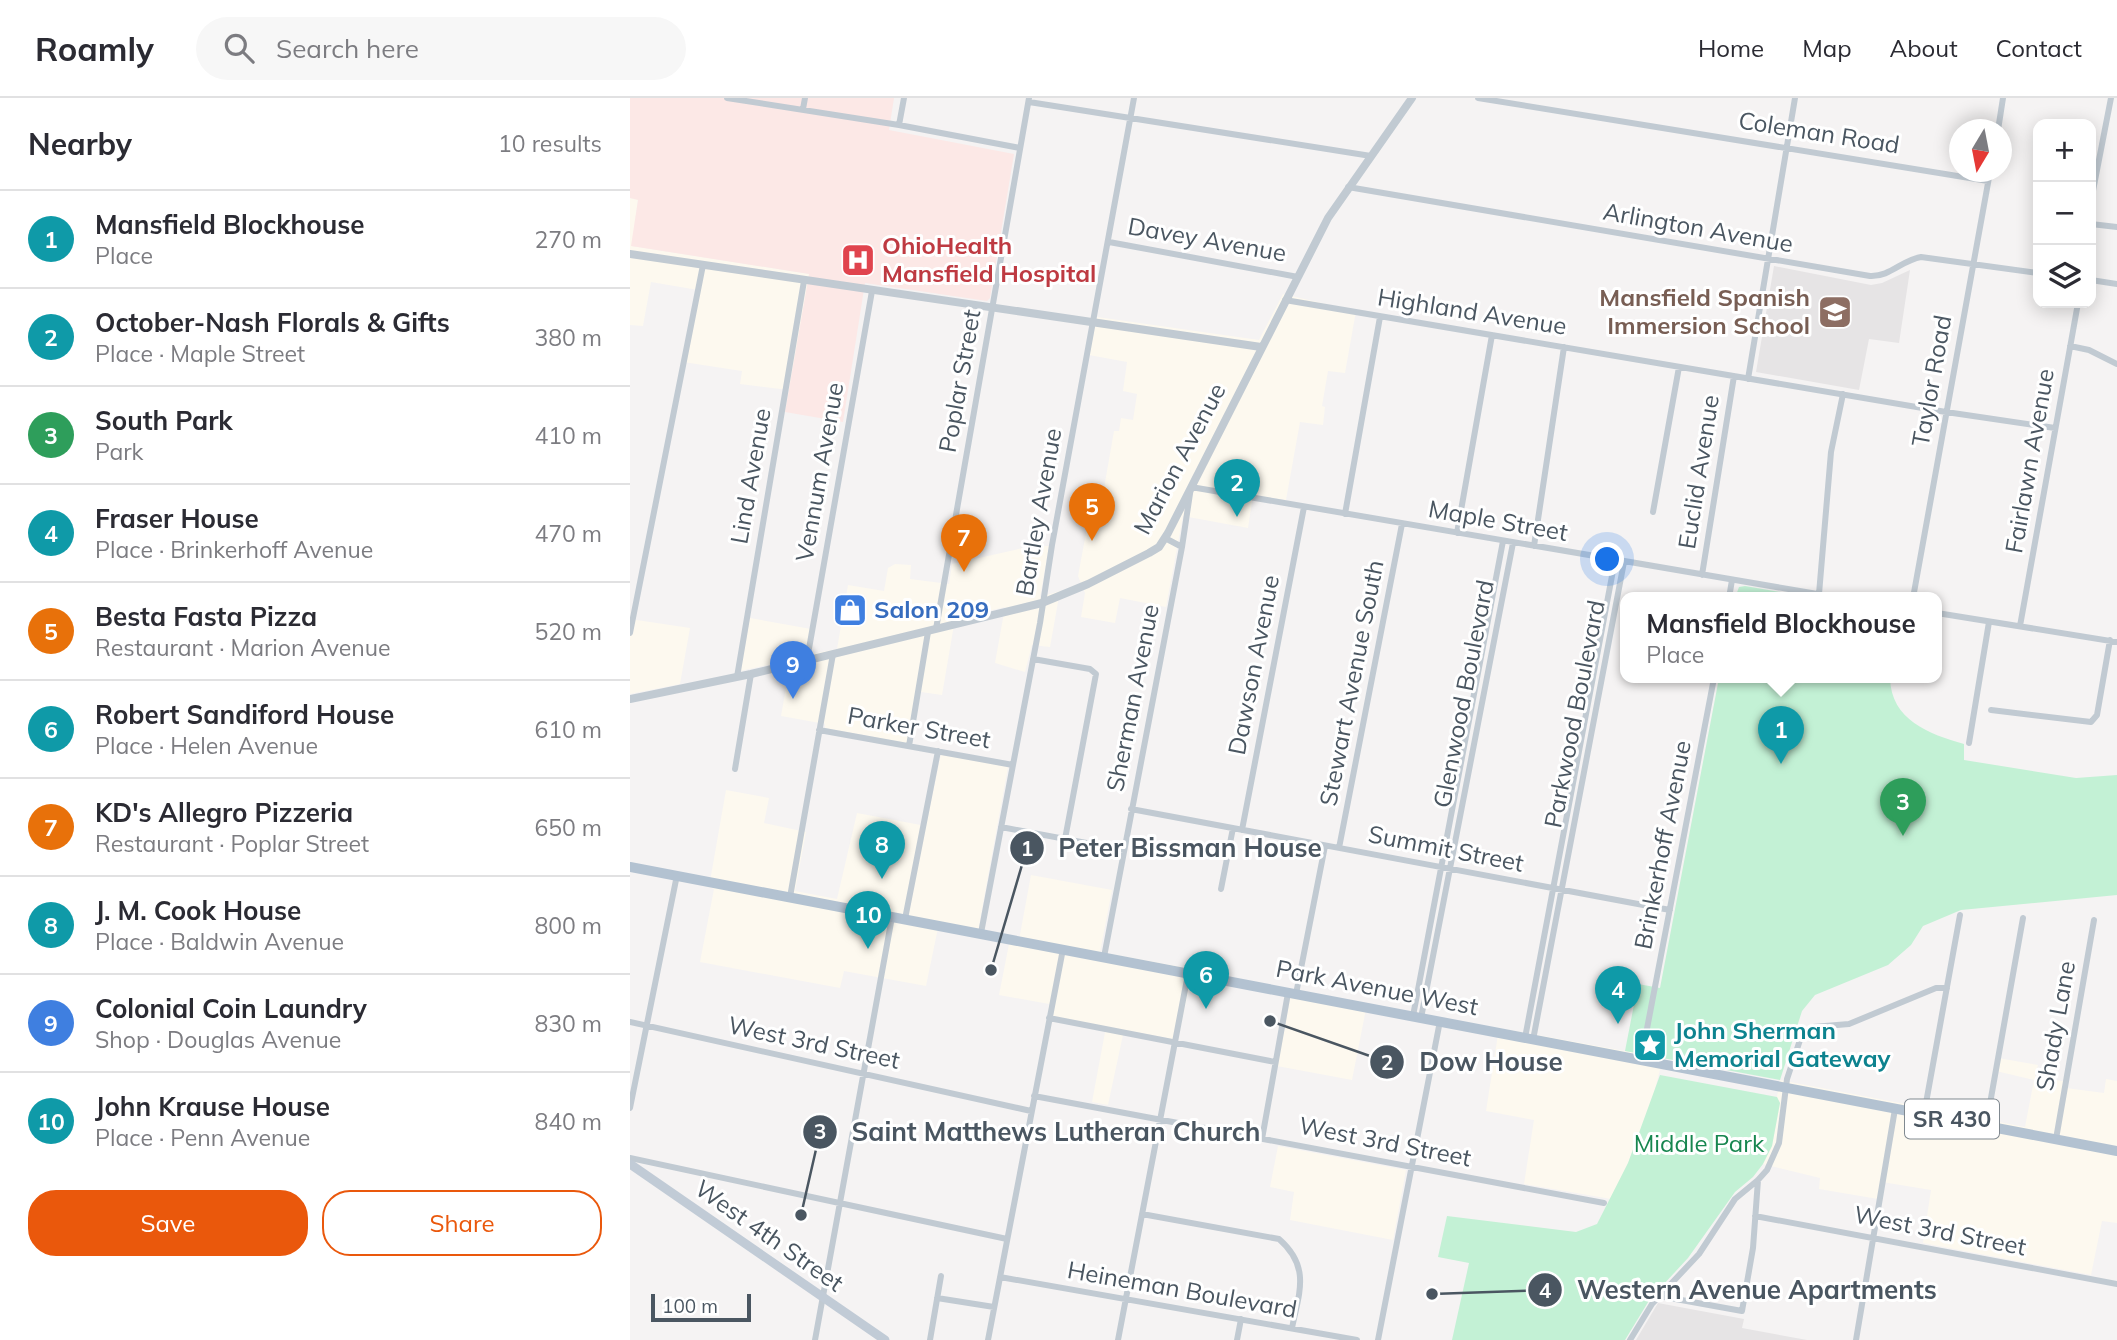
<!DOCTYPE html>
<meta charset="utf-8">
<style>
:root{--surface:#fff;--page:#f7f7f7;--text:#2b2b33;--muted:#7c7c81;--line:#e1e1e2;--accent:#ea580c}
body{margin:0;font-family:Mulish,sans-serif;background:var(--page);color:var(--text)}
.controls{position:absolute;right:21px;top:21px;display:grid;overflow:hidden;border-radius:14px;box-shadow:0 4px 18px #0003}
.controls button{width:63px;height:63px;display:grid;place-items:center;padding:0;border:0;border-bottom:2px solid var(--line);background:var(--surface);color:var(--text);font:35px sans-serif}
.compass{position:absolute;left:1319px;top:21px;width:63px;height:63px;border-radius:50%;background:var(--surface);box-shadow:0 4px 18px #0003;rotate:190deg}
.scale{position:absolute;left:21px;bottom:18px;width:100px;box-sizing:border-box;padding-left:7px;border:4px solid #4a5661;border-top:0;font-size:19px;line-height:24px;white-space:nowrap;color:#4a5661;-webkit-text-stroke:5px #fff;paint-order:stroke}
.you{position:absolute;left:978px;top:462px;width:24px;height:24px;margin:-18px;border:5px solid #fff;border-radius:50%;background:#1a73e8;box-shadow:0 0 0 10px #1a73e833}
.badge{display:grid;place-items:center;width:46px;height:46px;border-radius:50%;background:var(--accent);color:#fff;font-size:23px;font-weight:700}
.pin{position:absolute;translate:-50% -58px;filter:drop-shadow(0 2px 4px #0008)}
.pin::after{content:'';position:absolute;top:37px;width:24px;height:21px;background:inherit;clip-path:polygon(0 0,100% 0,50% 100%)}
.popup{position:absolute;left:990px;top:494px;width:322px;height:91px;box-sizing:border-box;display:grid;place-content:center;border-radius:14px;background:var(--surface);filter:drop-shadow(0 2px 5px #0005);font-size:23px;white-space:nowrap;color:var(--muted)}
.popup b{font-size:26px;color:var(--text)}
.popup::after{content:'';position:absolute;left:50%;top:100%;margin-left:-14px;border:14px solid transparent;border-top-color:var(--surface)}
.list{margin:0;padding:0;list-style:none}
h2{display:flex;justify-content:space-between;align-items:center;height:91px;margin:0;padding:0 28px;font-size:30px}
h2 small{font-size:23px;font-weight:400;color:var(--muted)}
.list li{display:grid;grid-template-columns:46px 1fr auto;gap:21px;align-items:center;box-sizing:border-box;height:98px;padding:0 28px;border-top:2px solid var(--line)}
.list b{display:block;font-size:26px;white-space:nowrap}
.list p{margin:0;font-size:23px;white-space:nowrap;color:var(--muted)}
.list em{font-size:23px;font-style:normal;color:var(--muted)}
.actions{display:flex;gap:14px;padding:21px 28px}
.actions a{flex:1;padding:16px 0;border:2px solid var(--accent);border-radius:28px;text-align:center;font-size:24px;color:var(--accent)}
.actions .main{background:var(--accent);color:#fff}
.icon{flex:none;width:38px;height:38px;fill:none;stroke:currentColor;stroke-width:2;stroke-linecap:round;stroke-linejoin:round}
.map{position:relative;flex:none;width:1487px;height:1242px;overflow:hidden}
header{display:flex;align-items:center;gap:42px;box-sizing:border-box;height:98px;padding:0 35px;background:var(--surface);border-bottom:2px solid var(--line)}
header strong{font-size:33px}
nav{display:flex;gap:38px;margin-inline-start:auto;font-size:24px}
.search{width:490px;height:63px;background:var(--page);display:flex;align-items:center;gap:18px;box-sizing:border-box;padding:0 24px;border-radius:38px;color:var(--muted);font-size:26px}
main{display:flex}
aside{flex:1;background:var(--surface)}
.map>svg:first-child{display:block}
.commercial{fill:#fdf9ef}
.education{fill:#e6e4e5}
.medical{fill:#fce8e6}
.green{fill:#c3f1d5}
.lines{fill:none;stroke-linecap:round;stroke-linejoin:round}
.minor{stroke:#c1cad2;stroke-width:6}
.tertiary{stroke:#c1cad2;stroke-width:8}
.secondary{stroke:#c1cbd6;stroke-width:9}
.primary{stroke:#b3c2d1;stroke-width:10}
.labels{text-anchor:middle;stroke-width:6;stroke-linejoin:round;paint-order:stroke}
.shield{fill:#fff;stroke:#808990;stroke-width:2}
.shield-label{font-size:23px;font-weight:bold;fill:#4a5661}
.street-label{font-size:24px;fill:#4a5661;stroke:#fff}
.health-label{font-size:24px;font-weight:bold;fill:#be3a42;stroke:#fff;text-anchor:start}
.education-label{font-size:24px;font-weight:bold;fill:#785e54;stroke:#fff;text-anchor:end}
.shop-label{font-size:24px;font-weight:bold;fill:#366cbe;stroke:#fff;text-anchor:start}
.culture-label{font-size:24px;font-weight:bold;fill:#0d838f;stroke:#fff;text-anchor:start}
.park-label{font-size:24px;fill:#17864f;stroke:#fff}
.leader{fill:none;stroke:#4a5661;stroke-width:2.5}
.callout-dot{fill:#4a5661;stroke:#fff;stroke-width:2.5}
.mark-label{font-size:21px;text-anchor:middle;font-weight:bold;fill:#fff}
.callout-label{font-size:26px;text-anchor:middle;font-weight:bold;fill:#4a5661;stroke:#fff;stroke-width:6;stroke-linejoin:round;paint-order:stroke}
</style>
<header>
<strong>Roamly</strong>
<div class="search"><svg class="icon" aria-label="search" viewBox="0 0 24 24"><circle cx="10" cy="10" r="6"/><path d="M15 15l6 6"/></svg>Search here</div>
<nav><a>Home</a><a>Map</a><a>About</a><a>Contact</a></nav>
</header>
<main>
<aside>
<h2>Nearby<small>10 results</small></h2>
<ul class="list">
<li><span class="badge" style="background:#0f9aa8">1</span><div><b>Mansfield Blockhouse</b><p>Place</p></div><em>270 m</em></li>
<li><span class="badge" style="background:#0f9aa8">2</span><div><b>October-Nash Florals &amp; Gifts</b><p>Place · Maple Street</p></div><em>380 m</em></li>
<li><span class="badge" style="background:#2e9e5b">3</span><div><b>South Park</b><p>Park</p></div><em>410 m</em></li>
<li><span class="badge" style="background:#0f9aa8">4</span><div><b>Fraser House</b><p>Place · Brinkerhoff Avenue</p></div><em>470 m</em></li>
<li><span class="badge" style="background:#e8710a">5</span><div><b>Besta Fasta Pizza</b><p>Restaurant · Marion Avenue</p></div><em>520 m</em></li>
<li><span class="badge" style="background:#0f9aa8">6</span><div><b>Robert Sandiford House</b><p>Place · Helen Avenue</p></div><em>610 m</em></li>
<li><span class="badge" style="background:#e8710a">7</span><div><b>KD's Allegro Pizzeria</b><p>Restaurant · Poplar Street</p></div><em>650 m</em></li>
<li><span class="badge" style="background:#0f9aa8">8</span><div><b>J. M. Cook House</b><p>Place · Baldwin Avenue</p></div><em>800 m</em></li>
<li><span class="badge" style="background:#3f7fe0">9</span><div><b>Colonial Coin Laundry</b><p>Shop · Douglas Avenue</p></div><em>830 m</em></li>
<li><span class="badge" style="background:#0f9aa8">10</span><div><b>John Krause House</b><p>Place · Penn Avenue</p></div><em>840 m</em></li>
</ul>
<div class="actions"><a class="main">Save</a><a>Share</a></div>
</aside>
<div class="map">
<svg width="1487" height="1242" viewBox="0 0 1487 1242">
<rect width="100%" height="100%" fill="#f5f3f3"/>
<path class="commercial" d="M0,100L8,101L2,148L180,176L159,292L110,286L112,273L53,264L68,192L21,184L13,228L0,227Z
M653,196L726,213L715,275L698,273L692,308L695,309L693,327L670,324L656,402L623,397L618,430L553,418L536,509L490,500L485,525L451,519L455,495L448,478L459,419L470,413L484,333H489L491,320L503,322L507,296L493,293L497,264L459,257L467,219L629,242Z
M402,448H419L410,499L430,493L420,549L402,547L395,574L365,565L375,509L325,521L312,597L291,594L282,646L195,630V626L151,618L161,562L110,573L120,520L181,531L177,557L207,551L218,487L254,493L258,470L265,466L281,467L280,481L319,486L322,466Z
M0,521L60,530L50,586L0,596Z
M311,656L378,669L348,833L309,825L296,888L214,873L210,890L70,864L84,791L79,789L96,692L139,700L134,725L176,734L165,793L207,801L227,715L296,728Z
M401,777L482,792L470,854L563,871L548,942L494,932L478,1007L462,1004L476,929L418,917L419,906L369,897L380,841L389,842Z
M662,891L737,906L722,982L647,968Z
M869,930L1033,960L1023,999L998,1065L981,1101L894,1086L904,1022L856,1013Z
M1368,960L1408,967L1405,978L1437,984L1436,990L1474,995L1476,981L1487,983V1125L1472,1123L1461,1177L1293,1145L1301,1092L1252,1084L1248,1101L1189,1091L1190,1080L1133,1066L1142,1048L1150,1005L1147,999L1150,982L1395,1029L1404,982L1366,973Z
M648,1048L776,1072L763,1142L660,1122L664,1094L640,1089Z"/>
<path class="education" d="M1144,168L1241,187L1252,185L1280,172L1269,245L1239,241L1229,292L1126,274Z
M1028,1205L1114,1221L1112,1230L1177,1242H1006Z"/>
<path class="medical" d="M0,0H264L259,32L384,56L360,200L357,203L235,185L213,324L155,314L179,176L1,148L8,102L0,100Z"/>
<path class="green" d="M1115,488L1186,500H1105L1109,489Z
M1089,580H1260C1261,622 1299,636 1334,646V662L1446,680L1487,677V797L1331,812L1293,828L1281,847L1258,867L1185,897L1172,913L1150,982L995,953L1008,886L1030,890Z
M1030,977L1147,999L1150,1005L1142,1048L1133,1066L1123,1079L1105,1094L1058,1160L1020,1201L995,1242H822L839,1165L808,1159L817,1118L946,1134L967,1126L998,1065Z"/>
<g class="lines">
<path class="minor" d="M97,0L269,27L390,50
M848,0L1358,83
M399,4L741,58
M173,11L175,0
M269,27L274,0
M1368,32L1373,0
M718,89L1240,178C1260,179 1272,162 1291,159L1408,175
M1461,103L1481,0
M1461,126L1487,129
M479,144L668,179
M1461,182L1487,186
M655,202L1316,314L1425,330
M1440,248L1459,252L1487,266
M1118,281L1165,0
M1023,414L1049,269
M715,416L750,219
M827,435L862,237
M535,440L552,449
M904,448L934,249
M1072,477L1104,278
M1189,496L1201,354L1213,296
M1099,500L1102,482
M1283,500L1360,74
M1307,515L1487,544
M1390,528L1448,205
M306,531L399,0
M0,535L73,167
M403,561L460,571L466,576L435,741
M177,562L242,193
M107,579L174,183
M1361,612L1461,624L1467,617L1480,542
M189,632L383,667
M1339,645L1359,524
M279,648L298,534
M105,671L121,576
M501,711L1040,812
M371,729L494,752
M612,732L674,409
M709,750L772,426
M591,791L603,730
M160,799L203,556
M275,821L308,653
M351,835L410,525L422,447L504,0
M474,859L552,449L561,389L1211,500
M666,896L695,748
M783,918L873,443
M419,920L645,964
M791,920L883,445
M0,924L401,1013
M895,940L985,462
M903,942L994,464
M1011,962L1084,580
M404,998L974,1105
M0,1010L47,777
M1294,1016L1330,817
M1356,1028L1393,820
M632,1041L658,895
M1426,1041L1464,822
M0,1060L377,1141
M512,1116L649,1141C681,1169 669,1195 662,1230
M1125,1118L1487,1186
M370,1179L727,1242
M1029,1198L1112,1213L1123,1150L1128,1082
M307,1200L364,1209
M185,1242L262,819
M300,1242L311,1178
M358,1242L433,851
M488,1242L558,876
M607,1242L611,1221
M748,1242L810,923
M1000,1242L1022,1206L1069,1156L1105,1101L1128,1082L1137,1072L1149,1045L1157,981L1172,936L1183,929L1219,926L1306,890H1317
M1226,1242L1265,1011"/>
<path class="tertiary" d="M0,156L631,249
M0,601L121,576L412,505L458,486L519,455L529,449L538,435L698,120L782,0"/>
<path class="secondary" d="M0,1066L255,1242"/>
<path class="primary" d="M0,769L1487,1053"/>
</g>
<defs>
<g id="hospital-square" transform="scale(1.75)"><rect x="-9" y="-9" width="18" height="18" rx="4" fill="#e0444e" stroke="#fff"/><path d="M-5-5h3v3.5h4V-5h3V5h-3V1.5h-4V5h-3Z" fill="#fff"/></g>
<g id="school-square" transform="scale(1.75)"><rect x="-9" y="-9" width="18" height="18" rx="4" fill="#8d6e63" stroke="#fff"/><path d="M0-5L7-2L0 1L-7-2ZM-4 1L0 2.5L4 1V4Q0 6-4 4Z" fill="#fff"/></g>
<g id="shop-square" transform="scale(1.75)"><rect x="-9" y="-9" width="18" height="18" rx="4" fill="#3f7fe0" stroke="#fff"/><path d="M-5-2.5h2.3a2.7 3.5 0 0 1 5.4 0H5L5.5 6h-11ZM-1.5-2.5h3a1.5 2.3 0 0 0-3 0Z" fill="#fff"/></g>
<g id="sight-square" transform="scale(1.75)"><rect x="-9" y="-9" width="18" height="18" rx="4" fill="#0f9aa8" stroke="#fff"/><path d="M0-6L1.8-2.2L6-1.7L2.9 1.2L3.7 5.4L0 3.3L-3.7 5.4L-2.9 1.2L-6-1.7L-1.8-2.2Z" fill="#fff"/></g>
</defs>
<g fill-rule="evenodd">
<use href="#hospital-square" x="228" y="162"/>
<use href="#school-square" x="1205" y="214"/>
<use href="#shop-square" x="220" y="512"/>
<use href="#sight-square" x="1020" y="947"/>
</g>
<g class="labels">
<rect class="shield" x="1275" y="1001.5" width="94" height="39" rx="5"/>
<g class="shield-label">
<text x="1322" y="1029">SR 430</text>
</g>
<g class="street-label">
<text transform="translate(1189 35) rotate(9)" y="8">Coleman Road</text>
<text transform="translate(1068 130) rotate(10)" y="8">Arlington Avenue</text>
<text transform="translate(577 142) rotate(10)" y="8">Davey Avenue</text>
<text transform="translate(842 214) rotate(9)" y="8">Highland Avenue</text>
<text transform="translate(330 283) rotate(-80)" y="8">Poplar Street</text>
<text transform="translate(1302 283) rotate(-80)" y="8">Taylor Road</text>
<text transform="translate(550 361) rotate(-62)" y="8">Marion Avenue</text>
<text transform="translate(1400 363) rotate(-80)" y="8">Fairlawn Avenue</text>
<text transform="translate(190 374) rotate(-80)" y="8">Vennum Avenue</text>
<text transform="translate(1069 374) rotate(-81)" y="8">Euclid Avenue</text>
<text transform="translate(121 378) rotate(-80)" y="8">Lind Avenue</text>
<text transform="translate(409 414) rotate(-80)" y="8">Bartley Avenue</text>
<text transform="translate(868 423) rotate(10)" y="8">Maple Street</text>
<text transform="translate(624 567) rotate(-79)" y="8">Dawson Avenue</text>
<text transform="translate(722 585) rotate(-79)" y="8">Stewart Avenue South</text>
<text transform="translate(834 596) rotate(-79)" y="8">Glenwood Boulevard</text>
<text transform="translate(503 600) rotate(-79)" y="8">Sherman Avenue</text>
<text transform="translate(945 616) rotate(-79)" y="8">Parkwood Boulevard</text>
<text transform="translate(289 630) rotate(10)" y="8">Parker Street</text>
<text transform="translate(1033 747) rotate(-79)" y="8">Brinkerhoff Avenue</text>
<text transform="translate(816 751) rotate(11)" y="8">Summit Street</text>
<text transform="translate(747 890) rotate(11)" y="8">Park Avenue West</text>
<text transform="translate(1426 928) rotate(-80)" y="8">Shady Lane</text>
<text transform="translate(184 945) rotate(12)" y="8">West 3rd Street</text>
<text transform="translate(755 1044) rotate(11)" y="8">West 3rd Street</text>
<text transform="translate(1310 1133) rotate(11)" y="8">West 3rd Street</text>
<text transform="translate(139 1138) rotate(35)" y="8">West 4th Street</text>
<text transform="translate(552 1192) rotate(10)" y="8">Heineman Boulevard</text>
</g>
<g class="health-label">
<text x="252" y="156">OhioHealth<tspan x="252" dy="28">Mansfield Hospital</tspan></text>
</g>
<g class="education-label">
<text x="1180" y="208">Mansfield Spanish<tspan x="1180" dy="28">Immersion School</tspan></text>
</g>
<g class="shop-label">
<text x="244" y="520">Salon 209</text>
</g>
<g class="culture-label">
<text x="1044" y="941">John Sherman<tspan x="1044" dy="28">Memorial Gateway</tspan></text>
</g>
<g class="park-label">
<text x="1069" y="1054">Middle Park</text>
</g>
</g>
<path class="leader" d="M361 872L397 750M640 923L757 964M171 1117L190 1034M802 1196L915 1192"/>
<g class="callout-dot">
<circle cx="361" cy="872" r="7"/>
<circle cx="640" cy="923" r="7"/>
<circle cx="171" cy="1117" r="7"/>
<circle cx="802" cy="1196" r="7"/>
<circle cx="397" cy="750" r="18"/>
<circle cx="757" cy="964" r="18"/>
<circle cx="190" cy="1034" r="18"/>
<circle cx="915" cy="1192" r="18"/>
</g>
<g class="mark-label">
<text x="397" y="758">1</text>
<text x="757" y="972">2</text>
<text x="190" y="1041">3</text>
<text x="915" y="1200">4</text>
</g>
<g class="callout-label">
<text x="560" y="759">Peter Bissman House</text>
<text x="861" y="973">Dow House</text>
<text x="426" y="1043">Saint Matthews Lutheran Church</text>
<text x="1127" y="1201">Western Avenue Apartments</text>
</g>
</svg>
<div class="controls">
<button>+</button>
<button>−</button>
<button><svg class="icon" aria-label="layers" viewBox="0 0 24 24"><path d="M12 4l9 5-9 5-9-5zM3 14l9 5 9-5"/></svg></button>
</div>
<svg class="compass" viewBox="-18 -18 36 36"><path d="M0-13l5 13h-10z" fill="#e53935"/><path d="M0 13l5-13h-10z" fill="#7c7c81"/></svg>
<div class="scale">100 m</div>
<div class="you"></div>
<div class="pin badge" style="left:1151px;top:666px;background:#0f9aa8">1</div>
<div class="popup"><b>Mansfield Blockhouse</b>Place</div>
<div class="pin badge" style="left:607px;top:419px;background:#0f9aa8">2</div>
<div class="pin badge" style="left:1273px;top:738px;background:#2e9e5b">3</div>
<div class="pin badge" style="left:988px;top:926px;background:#0f9aa8">4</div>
<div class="pin badge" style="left:462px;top:443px;background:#e8710a">5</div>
<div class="pin badge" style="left:576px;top:911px;background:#0f9aa8">6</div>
<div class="pin badge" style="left:334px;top:474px;background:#e8710a">7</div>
<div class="pin badge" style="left:252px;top:781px;background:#0f9aa8">8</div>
<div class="pin badge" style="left:163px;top:601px;background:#3f7fe0">9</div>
<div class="pin badge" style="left:238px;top:851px;background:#0f9aa8">10</div>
</div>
</main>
